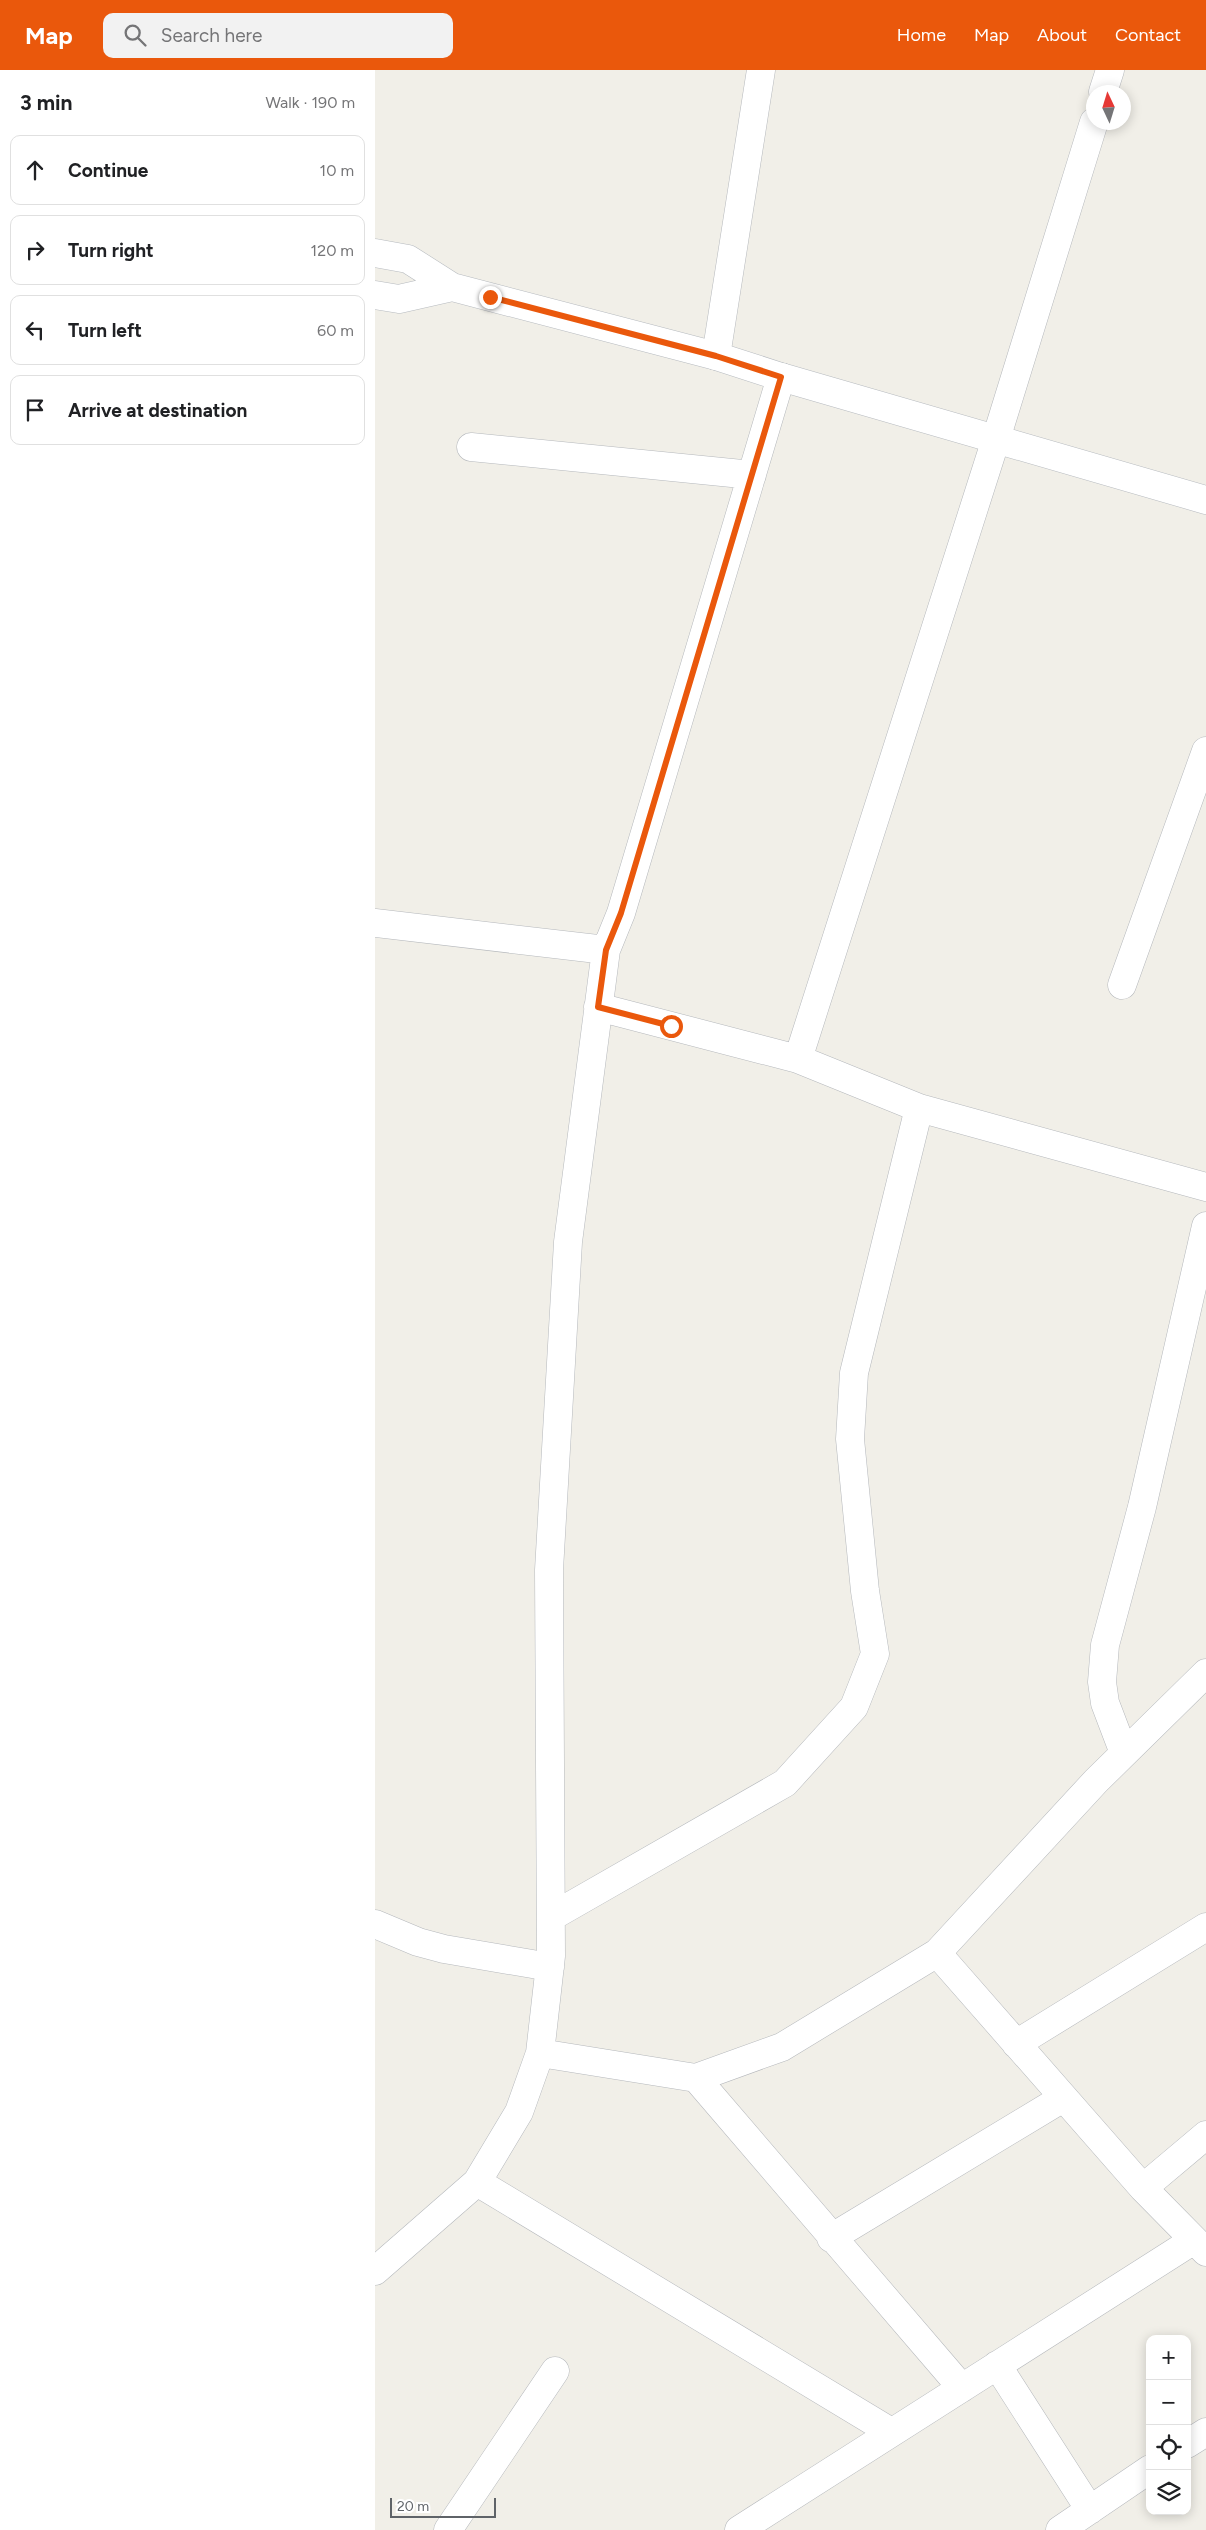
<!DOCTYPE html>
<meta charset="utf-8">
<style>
:root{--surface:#fff;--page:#f2f2f2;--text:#202124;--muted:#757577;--line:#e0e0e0;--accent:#ea580c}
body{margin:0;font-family:Figtree,sans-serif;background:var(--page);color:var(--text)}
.controls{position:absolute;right:15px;bottom:15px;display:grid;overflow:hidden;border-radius:10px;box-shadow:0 2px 12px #0003}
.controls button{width:45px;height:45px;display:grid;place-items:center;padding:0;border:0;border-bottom:1px solid var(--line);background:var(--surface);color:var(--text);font:25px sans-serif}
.compass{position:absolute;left:711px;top:15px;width:45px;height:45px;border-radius:50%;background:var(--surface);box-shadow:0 2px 12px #0003;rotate:356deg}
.scale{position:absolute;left:15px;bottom:12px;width:106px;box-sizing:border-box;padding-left:5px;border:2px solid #5f6368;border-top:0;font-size:14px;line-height:18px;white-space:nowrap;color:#5f6368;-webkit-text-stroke:4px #fff;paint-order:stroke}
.stop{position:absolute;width:15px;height:15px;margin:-11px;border:4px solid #ea580c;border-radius:50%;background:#fff}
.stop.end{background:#ea580c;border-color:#fff;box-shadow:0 1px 5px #0008}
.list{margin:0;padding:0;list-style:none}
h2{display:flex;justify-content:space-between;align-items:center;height:65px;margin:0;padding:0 20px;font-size:21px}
h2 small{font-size:16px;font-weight:400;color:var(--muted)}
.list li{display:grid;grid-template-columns:32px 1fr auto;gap:15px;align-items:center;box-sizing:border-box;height:70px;margin:0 10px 10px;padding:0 10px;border:1px solid var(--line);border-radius:10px}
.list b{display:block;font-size:19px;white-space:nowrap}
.list em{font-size:16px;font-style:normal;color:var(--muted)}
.icon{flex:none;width:28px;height:28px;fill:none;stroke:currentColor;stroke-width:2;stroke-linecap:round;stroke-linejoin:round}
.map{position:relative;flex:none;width:831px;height:2460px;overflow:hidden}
header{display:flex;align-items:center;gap:30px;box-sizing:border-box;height:70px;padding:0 25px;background:var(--accent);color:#fff}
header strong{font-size:24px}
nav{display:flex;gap:28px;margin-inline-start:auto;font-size:18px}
.search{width:350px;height:45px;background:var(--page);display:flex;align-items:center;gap:12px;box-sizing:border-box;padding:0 18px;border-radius:10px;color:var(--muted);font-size:19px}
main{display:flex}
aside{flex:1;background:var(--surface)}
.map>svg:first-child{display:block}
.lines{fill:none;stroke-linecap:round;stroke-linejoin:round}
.street-casing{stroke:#b5b8bc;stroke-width:29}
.secondary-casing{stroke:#b6babf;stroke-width:29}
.street{stroke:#fff;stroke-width:28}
.secondary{stroke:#fff;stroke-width:28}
.route{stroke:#ea580c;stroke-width:6}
</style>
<header>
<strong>Map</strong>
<div class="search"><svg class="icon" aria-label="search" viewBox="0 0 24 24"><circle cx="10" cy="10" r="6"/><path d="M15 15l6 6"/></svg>Search here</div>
<nav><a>Home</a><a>Map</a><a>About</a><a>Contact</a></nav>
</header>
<main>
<aside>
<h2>3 min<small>Walk · 190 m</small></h2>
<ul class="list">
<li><svg class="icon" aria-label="ahead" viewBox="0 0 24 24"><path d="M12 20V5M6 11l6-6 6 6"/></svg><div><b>Continue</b></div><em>10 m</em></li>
<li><svg class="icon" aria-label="right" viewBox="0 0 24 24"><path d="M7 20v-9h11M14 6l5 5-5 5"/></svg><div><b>Turn right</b></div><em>120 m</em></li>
<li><svg class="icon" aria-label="left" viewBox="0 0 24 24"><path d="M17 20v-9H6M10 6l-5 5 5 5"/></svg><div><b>Turn left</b></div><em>60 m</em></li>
<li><svg class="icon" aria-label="arrive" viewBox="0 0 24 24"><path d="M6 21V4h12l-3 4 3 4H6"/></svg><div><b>Arrive at destination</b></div></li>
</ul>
</aside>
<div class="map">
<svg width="831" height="2460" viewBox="0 0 831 2460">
<rect width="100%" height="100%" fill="#f1efe8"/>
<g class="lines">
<g class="street-casing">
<path id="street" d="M728,22L735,0
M341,286L386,0
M96,377L377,405
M0,853L231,880
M747,915L831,681
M223,937L423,989L621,369L719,52
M544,1038L831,1117
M749,1683L730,1633L727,1612L730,1575L767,1437L831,1156
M176,1847L410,1713L479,1637L500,1584L490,1521L475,1369L479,1303L544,1038L423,989
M0,1854L43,1872L69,1879L175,1897
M562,1883L768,2118
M641,1974L831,1857
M165,1983L321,2008L407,1977L562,1883L721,1711L831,1603
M321,2008L587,2318
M831,2065L768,2118L831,2182
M102,2112L516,2362
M456,2168L688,2028
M0,2201L102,2112L144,2042L165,1983L176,1886L174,1500L193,1172L231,880L246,843L406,307
M622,2295L715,2440
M812,2374L831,2362
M73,2460L180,2301
M364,2460L819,2170
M685,2460L775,2399"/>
</g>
<g class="secondary-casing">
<path id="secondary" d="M0,183L33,189L77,217L341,286L406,307L831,430
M0,225L24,229L77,217"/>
</g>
<use href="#street" class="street"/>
<use href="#secondary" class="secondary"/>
</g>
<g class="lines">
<path class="route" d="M115,227L341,286L406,307L246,843L231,880L223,937L296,956"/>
</g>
</svg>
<div class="controls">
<button>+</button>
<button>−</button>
<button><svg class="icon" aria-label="locate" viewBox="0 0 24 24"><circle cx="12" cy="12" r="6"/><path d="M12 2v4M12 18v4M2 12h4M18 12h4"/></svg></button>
<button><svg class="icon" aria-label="layers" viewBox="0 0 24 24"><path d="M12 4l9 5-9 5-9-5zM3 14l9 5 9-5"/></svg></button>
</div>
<svg class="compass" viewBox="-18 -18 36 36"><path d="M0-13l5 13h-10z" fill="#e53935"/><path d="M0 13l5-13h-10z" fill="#757577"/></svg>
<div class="scale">20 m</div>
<div class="stop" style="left:296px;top:956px"></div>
<div class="stop end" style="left:115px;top:227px"></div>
</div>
</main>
